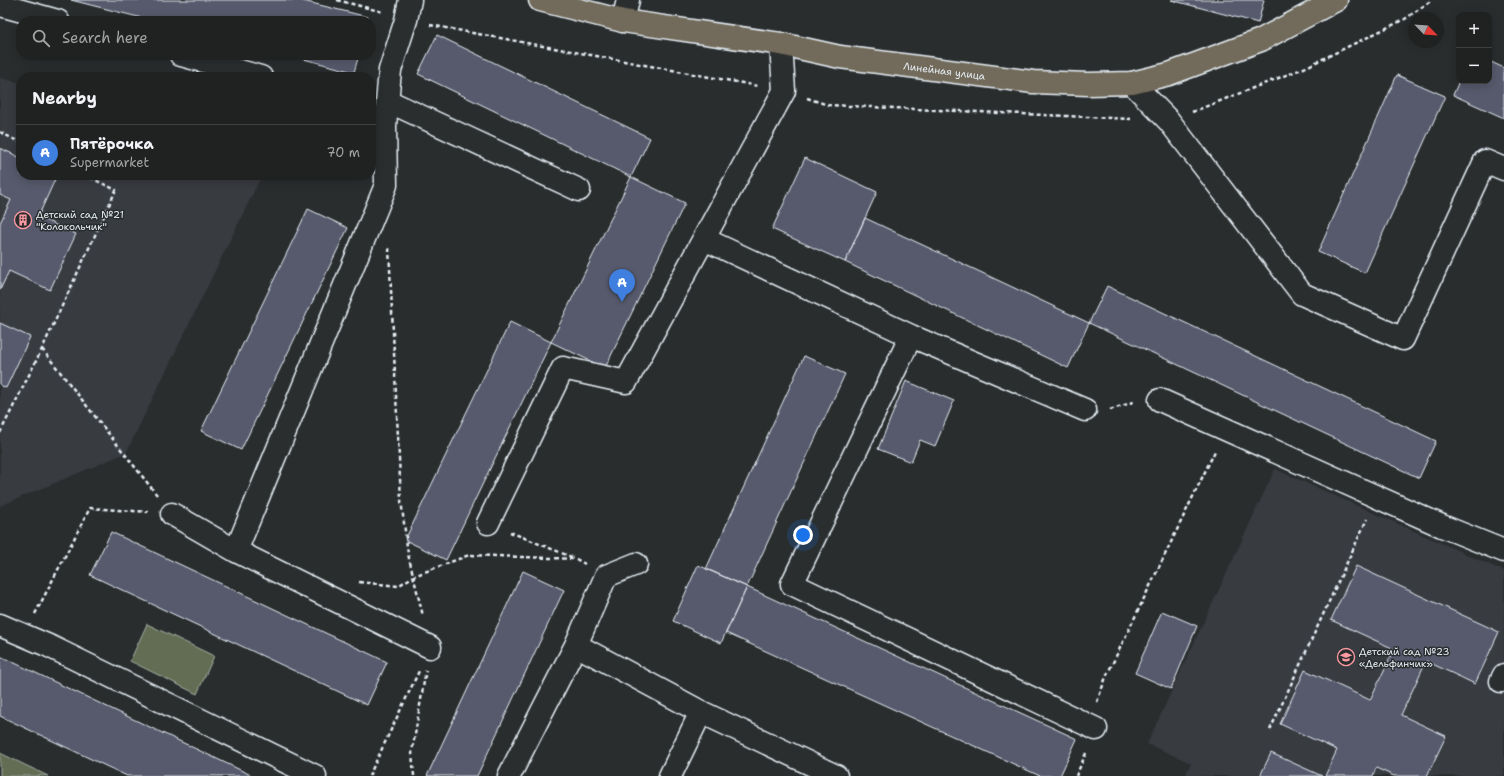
<!DOCTYPE html>
<meta charset="utf-8">
<style>
:root{--surface:#202222;--page:#2d2f2f;--text:#f1f3f6;--muted:#a2a4a5;--line:#3d3f40;--accent:#ff9aa2}
body{margin:0;font-family:"Shantell Sans",sans-serif;background:var(--page);color:var(--text)}
.controls{position:absolute;right:12px;top:12px;display:grid;overflow:hidden;border-radius:8px;box-shadow:0 2px 10px #0003}
.controls button{width:36px;height:36px;display:grid;place-items:center;padding:0;border:0;border-bottom:1px solid var(--line);background:var(--surface);color:var(--text);font:20px sans-serif}
.compass{position:absolute;left:1408px;top:12px;width:36px;height:36px;border-radius:50%;background:var(--surface);box-shadow:0 2px 10px #0003;rotate:115deg}
.you{position:absolute;left:803px;top:535px;width:14px;height:14px;margin:-10px;border:3px solid #fff;border-radius:50%;background:#1a73e8;box-shadow:0 0 0 6px #1a73e833}
.badge{display:grid;place-items:center;width:26px;height:26px;border-radius:50%;background:var(--accent);color:#fff;font-size:13px;font-weight:700}
.pin{position:absolute;translate:-50% -33px;filter:drop-shadow(0 1px 2px #0008)}
.pin::after{content:'';position:absolute;top:21px;width:14px;height:12px;background:inherit;clip-path:polygon(0 0,100% 0,50% 100%)}
.list{margin:0;padding:0;list-style:none}
h2{display:flex;justify-content:space-between;align-items:center;height:52px;margin:0;padding:0 16px;font-size:17px}
h2 small{font-size:13px;font-weight:400;color:var(--muted)}
.list li{display:grid;grid-template-columns:26px 1fr auto;gap:12px;align-items:center;box-sizing:border-box;height:56px;padding:0 16px;border-top:1px solid var(--line)}
.list b{display:block;font-size:15px;white-space:nowrap}
.list p{margin:0;font-size:13px;white-space:nowrap;color:var(--muted)}
.list em{font-size:13px;font-style:normal;color:var(--muted)}
.icon{flex:none;width:22px;height:22px;fill:none;stroke:currentColor;stroke-width:2;stroke-linecap:round;stroke-linejoin:round}
.map{position:relative;flex:none;width:1504px;height:776px;overflow:hidden}
.search{position:absolute;background:var(--surface);box-shadow:0 2px 10px #0003;left:16px;top:16px;width:360px;height:44px;display:flex;align-items:center;gap:10px;box-sizing:border-box;padding:0 14px;border-radius:16px;color:var(--muted);font-size:15px}
.panel{position:absolute;background:var(--surface);box-shadow:0 2px 10px #0003;left:16px;top:72px;width:360px;height:108px;border-radius:16px}
.map>svg:first-child{display:block}
.built{fill:#373a41}
.green{fill:#626d53;stroke:#a5afa6}
.building{fill:#565a6c;stroke:#e8f1f8}
.lines{fill:none;stroke-linecap:round;stroke-linejoin:round}
.minor-casing{stroke:#e8f1f8;stroke-width:25}
.major-casing{stroke:#e8f1f8;stroke-width:25}
.path{stroke:#e8f1f8;stroke-width:2.5;stroke-dasharray:4 3;stroke-linecap:butt}
.minor{stroke:#2a2d2e;stroke-width:22}
.major{stroke:#726b5a;stroke-width:22}
.labels{text-anchor:middle;stroke-width:3;stroke-linejoin:round;paint-order:stroke}
.street-label{font-size:10px;fill:#e8f1f8;stroke:#2a2d2e}
.poi-label{font-size:10px;fill:#e8f1f8;stroke:#2a2d2e;text-anchor:start}
</style>
<div class="map">
<svg width="1504" height="776" viewBox="0 0 1504 776">
<rect width="100%" height="100%" fill="#2a2d2e"/>
<filter id="ink" filterUnits="userSpaceOnUse"><feTurbulence type="fractalNoise" baseFrequency=".025" numOctaves="2"/><feDisplacementMap in="SourceGraphic" scale="8" xChannelSelector="R" yChannelSelector="G"/><feConvolveMatrix kernelMatrix="1 2 1 2 8 2 1 2 1" color-interpolation-filters="sRGB"/></filter>
<g filter="url(#ink)">
<path class="built" d="M0,78L21,83V175H262L126,453L0,506Z
M1275,469L1504,571V776H1185L1191,763L1147,744Z"/>
<path class="green" d="M147,624L214,656L197,694L130,661Z
M0,753L48,776H0Z"/>
<path class="building" d="M71,0H299L368,17L367,21H154Z
M1171,0H1264L1258,23Z
M437,35L650,138L631,177L418,74Z
M288,55H359L354,72Z
M1489,61L1504,68V118L1453,95L1459,81H1489Z
M1397,75L1445,96L1365,273L1318,252Z
M0,148L21,158V175H57L38,217L76,234L50,290L9,271L0,290V223L11,200L0,195Z
M805,158L877,192L845,262L772,229Z
M631,177L685,203L605,368L551,342Z
M308,209L348,228L241,450L201,431Z
M865,218L1089,323L1068,368L845,262Z
M1107,286L1436,441L1419,478L1089,323Z
M510,322L551,342L446,560L405,540Z
M0,323L30,337L6,388L0,385Z
M804,356L845,374L747,587L706,569Z
M906,381L954,401L935,446L920,440L911,462L878,449Z
M111,532L387,662L367,705L90,575Z
M698,565L747,587L721,643L673,621Z
M1356,566L1499,632L1475,684L1426,661L1401,715L1446,736L1427,776H1394L1376,768L1373,776H1325L1337,750L1280,724L1305,670L1370,700L1394,649L1331,620Z
M523,571L564,590L477,776H427Z
M747,587L1077,739L1060,776H1040L726,633Z
M1162,611L1197,626L1171,689L1135,673Z
M0,656L253,776H127L0,716Z
M1271,753L1322,776H1260Z"/>
<g class="lines">
<g class="minor-casing">
<path id="minor" d="M0,5L58,21
M623,21L628,0
M181,55L261,77
M1132,83L1169,121L1302,294L1403,339L1485,161L1504,169
M388,101L579,190
M704,239L911,336L1085,410
M911,336L792,584L1096,729
M1160,400L1442,526L1504,551
M172,514L236,551L430,647
M488,523L563,368L626,382L784,91L781,44
M236,551L386,185L385,126L390,70L406,20L410,0
M0,625L49,646L315,776
M576,645L606,576L636,564
M1501,681L1504,675
M701,712L836,776
M509,776L576,645L701,712L670,776"/>
</g>
<g class="major-casing">
<g id="major">
<path id="s1" d="M540,0L623,21L781,44L840,57L1033,82L1088,84L1132,83L1169,74L1261,40L1336,0"/>
</g>
</g>
<path class="path" d="M337,0L383,12
M430,25L758,86
M807,98L828,105L1131,119
M1192,112L1304,68L1405,19L1432,0
M0,132L21,143
M389,248L401,500L408,554L423,616
M42,349L157,495
M1110,410L1136,401
M0,433L42,349L116,190L85,175
M510,532L574,558
M359,582L398,586L414,576L469,555L576,559L585,564
M35,614L90,508L148,512
M1097,702L1106,677L1215,451
M1270,730L1367,519
M369,776L420,669
M414,776L412,752L426,670
M1076,776L1087,751"/>
<use href="#minor" class="minor"/>
<use href="#major" class="major"/>
</g>
</g>
<defs>
<g id="building-ring" transform="scale(0.9)"><circle r="9.5" fill="#2a2d2e" stroke="#ff9aa2" stroke-width="1.5"/><path d="M-4-6H4V6H1V3H-1V6H-4ZM-2.5-4.3h1.7v1.8h-1.7ZM.8-4.3h1.7v1.8H.8ZM-2.5-1h1.7V.8h-1.7ZM.8-1h1.7V.8H.8Z" fill="#ff9aa2"/></g>
<g id="school-ring" transform="scale(0.9)"><circle r="9.5" fill="#2a2d2e" stroke="#ff9aa2" stroke-width="1.5"/><path d="M0-5L7-2L0 1L-7-2ZM-4 1L0 2.5L4 1V4Q0 6-4 4Z" fill="#ff9aa2"/></g>
</defs>
<g fill-rule="evenodd">
<use href="#building-ring" x="23" y="220"/>
<use href="#school-ring" x="1346" y="657"/>
</g>
<g class="labels">
<g class="street-label">
<text dy="4" stroke="none"><textPath href="#s1" startOffset="411">Линейная улица</textPath></text>
</g>
<g class="poi-label">
<text x="36" y="218">Детский сад №21<tspan x="36" dy="12">"Колокольчик"</tspan></text>
<text x="1359" y="655">Детский сад №23<tspan x="1359" dy="12">«Дельфинчик»</tspan></text>
</g>
</g>
</svg>
<div class="controls">
<button>+</button>
<button>−</button>
</div>
<svg class="compass" viewBox="-18 -18 36 36"><path d="M0-13l5 13h-10z" fill="#e53935"/><path d="M0 13l5-13h-10z" fill="#a2a4a5"/></svg>
<div class="you"></div>
<div class="pin badge" style="left:622px;top:302px;background:#3f7fe0">A</div>
<div class="search"><svg class="icon" aria-label="search" viewBox="0 0 24 24"><circle cx="10" cy="10" r="6"/><path d="M15 15l6 6"/></svg>Search here</div>
<section class="panel">
<h2>Nearby<small></small></h2>
<ul class="list">
<li><span class="badge" style="background:#3f7fe0">A</span><div><b>Пятёрочка</b><p>Supermarket</p></div><em>70 m</em></li>
</ul>
</section>
</div>
